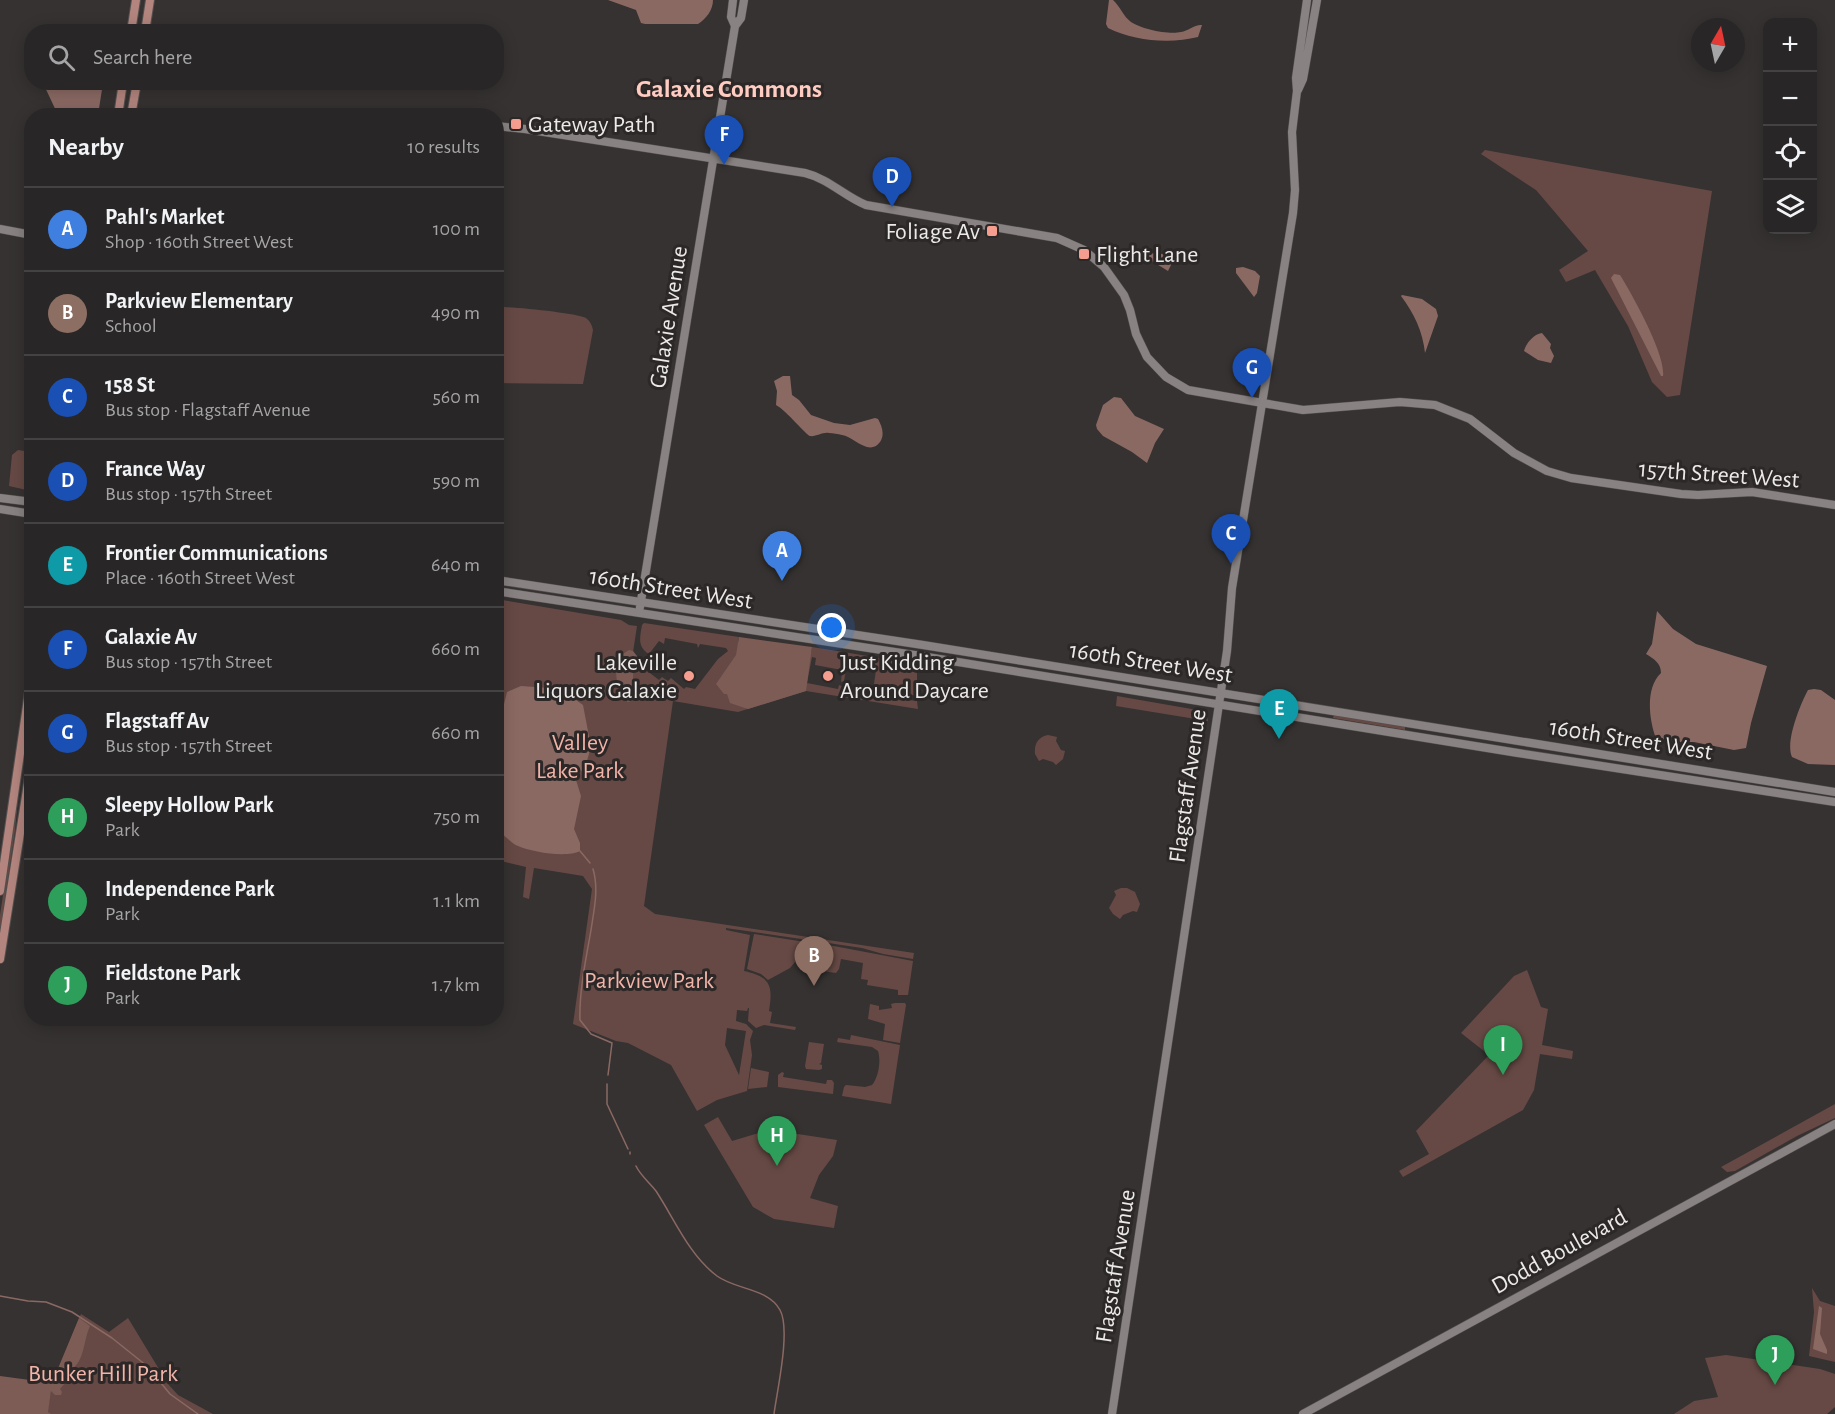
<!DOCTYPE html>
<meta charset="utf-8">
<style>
:root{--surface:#282626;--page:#302e2e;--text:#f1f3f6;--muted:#a5a5a7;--line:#444343;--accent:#f59d8e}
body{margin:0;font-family:"Alegreya Sans",sans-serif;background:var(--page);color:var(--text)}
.controls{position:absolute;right:18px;top:18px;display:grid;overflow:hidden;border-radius:12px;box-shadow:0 3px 15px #0003}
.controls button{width:54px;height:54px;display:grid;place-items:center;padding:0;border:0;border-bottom:2px solid var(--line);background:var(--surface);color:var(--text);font:30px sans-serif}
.compass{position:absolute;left:1691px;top:18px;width:54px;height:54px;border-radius:50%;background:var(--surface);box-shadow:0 3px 15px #0003;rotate:9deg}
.you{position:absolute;left:832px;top:628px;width:21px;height:21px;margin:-15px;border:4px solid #fff;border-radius:50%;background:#1a73e8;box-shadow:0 0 0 9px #1a73e833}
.badge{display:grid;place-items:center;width:39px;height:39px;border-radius:50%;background:var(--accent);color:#fff;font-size:20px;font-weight:700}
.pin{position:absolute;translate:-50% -50px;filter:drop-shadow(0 2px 3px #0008)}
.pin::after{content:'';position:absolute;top:32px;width:21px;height:18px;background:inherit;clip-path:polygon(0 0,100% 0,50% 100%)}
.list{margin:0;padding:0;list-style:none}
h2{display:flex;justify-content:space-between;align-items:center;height:78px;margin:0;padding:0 24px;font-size:26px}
h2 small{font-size:20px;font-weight:400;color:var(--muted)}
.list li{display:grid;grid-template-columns:39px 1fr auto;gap:18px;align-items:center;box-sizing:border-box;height:84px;padding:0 24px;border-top:2px solid var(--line)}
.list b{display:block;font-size:22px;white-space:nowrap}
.list p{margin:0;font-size:20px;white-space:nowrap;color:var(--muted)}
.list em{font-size:20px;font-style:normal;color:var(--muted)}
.icon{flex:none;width:33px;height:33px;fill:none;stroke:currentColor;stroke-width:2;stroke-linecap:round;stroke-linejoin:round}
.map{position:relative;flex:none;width:1835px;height:1414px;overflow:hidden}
.search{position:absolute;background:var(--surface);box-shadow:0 3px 15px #0003;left:24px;top:24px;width:480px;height:66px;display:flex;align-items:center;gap:15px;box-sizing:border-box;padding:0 21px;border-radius:24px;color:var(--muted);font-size:22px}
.panel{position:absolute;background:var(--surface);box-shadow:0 3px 15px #0003;left:24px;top:108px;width:480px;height:918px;border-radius:24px}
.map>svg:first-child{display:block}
.green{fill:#664944;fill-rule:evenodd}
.forest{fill:#7d5c56}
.water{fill:#8b6963}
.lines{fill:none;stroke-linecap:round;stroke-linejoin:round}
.stream{stroke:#8b6963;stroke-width:1.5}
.secondary-casing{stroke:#54504f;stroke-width:9}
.primary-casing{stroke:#54504f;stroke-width:10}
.secondary{stroke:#888382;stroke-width:8}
.primary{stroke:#b3857e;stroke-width:8}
.poi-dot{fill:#f59d8e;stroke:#2c2828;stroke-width:2}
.labels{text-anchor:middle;stroke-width:6;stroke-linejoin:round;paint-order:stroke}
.poi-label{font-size:24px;fill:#eceae9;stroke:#2c2828;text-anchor:start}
.street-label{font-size:24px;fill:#eceae9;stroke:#2c2828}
.park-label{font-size:24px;fill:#f2b3a8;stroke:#2c2828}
.neighbourhood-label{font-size:26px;font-weight:bold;fill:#ffccc2;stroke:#2c2828}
</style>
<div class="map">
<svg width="1835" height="1414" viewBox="0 0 1835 1414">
<rect width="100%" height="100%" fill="#363232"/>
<path class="green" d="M1485,150L1712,191L1680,395L1667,397L1652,382L1628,326L1595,270L1566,282L1559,270L1588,251L1536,190L1481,154Z
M497,307C508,306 578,313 586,318C590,321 592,325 593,330L583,384L497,383Z
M18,450L31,452V491L9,486L12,455Z
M496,599L621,620L629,625L637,626L628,685L633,686L634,666L637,656L648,666L646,670L659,680L662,677L668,681L671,678L684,689L686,687L695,689L718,659L728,651L726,648L700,644L698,648L697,644L665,638L664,644L659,641L649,654C637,647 640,637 642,625L644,623L739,637L738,642L811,653L812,647L917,664V696L877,689L874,684L876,670L847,665L844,681L841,682L842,670L815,665L816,658L812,657L807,683L838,689L839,685L844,687V694L876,698L877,696L917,701L918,709L806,691L738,712L673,701L644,906L655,914L914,953L913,959L883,954L862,948L726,928V930L750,935L744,971C771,977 773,986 769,1011L772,1012L770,1023L796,1027L795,1030L764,1025L756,1028L748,1021L749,1008H748L747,1011L737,1010L736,1021L746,1024L753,1031L750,1040L752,1055L747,1091L717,1100L697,1111L671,1065L628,1043L616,1041L573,1024L592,889L583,876L534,868L529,899L523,897L526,867L497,860ZM727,1028L746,1031L739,1075L725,1045Z
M1117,696L1203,711L1207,713L1208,721L1116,706Z
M1334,715L1405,726V730L1333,718Z
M1048,735L1057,737L1056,741L1061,750L1065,751L1063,759L1056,765L1053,762L1043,759L1039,761L1035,754C1034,744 1038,737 1048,735Z
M18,797L15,831L0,934V915Z
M1121,888H1127L1135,892L1140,904L1137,912L1133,911L1123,915L1120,919L1113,914L1109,908L1116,895L1114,891Z
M754,934L805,942L811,947L810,957L801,955L790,968L768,980L761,974L747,969Z
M823,944L913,961L908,995H898V990L867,985L868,980L861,979L863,963L841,959L839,969L836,973L822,971L823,959L816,958L814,954L815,948Z
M1527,970L1541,1007L1548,1009L1542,1045L1573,1051L1572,1059L1540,1054L1534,1090L1523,1110L1403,1177L1399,1171L1429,1154L1416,1131L1489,1055L1461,1033L1514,976Z
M895,1003H905L906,1005L900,1043L883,1040L885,1024L868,1019L870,1004L879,1006V1010L892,1008L891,1004Z
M851,1035L900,1045L891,1104L842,1096L844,1087L846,1085L865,1087L872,1085C879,1077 881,1060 878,1051L872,1047L837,1042L838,1038L850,1040Z
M809,1042L824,1044L821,1063L819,1064L822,1065V1069L819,1070L806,1069L805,1066Z
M751,1068L769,1072L767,1087L748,1089Z
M782,1072L784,1073L783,1077L826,1084L827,1080H832L834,1083L833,1094L778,1087V1075Z
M1835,1104V1118L1797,1136L1735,1171L1727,1172L1721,1167Z
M718,1117L732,1141L762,1132L778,1131L837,1140L833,1156L819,1175L810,1198L838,1206L834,1228L774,1219L753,1207L704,1125Z
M1812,1288L1820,1301L1835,1306V1362L1809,1356L1814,1312Z
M81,1314L109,1332L128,1318L168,1384L178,1395L213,1414H47L52,1384Z
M1726,1355L1820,1369L1835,1374V1407L1827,1414H1674L1694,1401L1718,1397L1705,1358Z"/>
<path class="forest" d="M739,637L812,647L806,691L748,709L730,703L727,694H724L716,684L736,655Z
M629,650L633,651L637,656L634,666L633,686L639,694L634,700L628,702C616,694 614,670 618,657Z
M79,1318L90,1326C83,1340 85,1366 67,1371L65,1381L66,1382L60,1389L62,1392L61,1395H55L51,1391L48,1412L51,1414H0V1376L52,1383Z"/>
<path class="water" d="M608,0H713C713,10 706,19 698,24H645L641,23L636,10Z
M1109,0H1113C1120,6 1123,16 1131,22C1141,29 1169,35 1181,32C1188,31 1195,24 1202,25L1198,37C1170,44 1134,41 1108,28L1106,24Z
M43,83H103L98,115H58Z
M1154,253L1170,255L1172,263L1168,271L1147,258L1148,255Z
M1243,267L1255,271L1260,276L1257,293L1254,297L1236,273V268Z
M1614,274L1620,275C1632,294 1666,355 1663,376H1661L1611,278Z
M1402,295L1422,299L1436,309L1438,316L1425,353C1423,332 1414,313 1401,296Z
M1542,333L1551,344L1550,348L1554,356L1551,363L1538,360L1524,351C1526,343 1534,334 1542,333Z
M783,376H790L792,395L799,400L811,415L834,423L850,425L875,418L878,419C882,426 885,435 880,442C869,457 853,436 842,435C838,434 833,433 829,433C822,432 816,437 810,436C807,436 786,410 776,405L777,391L774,381Z
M1114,397L1121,398L1135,416L1164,429L1155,443L1147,463L1132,452L1103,436L1097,429L1096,425L1103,405Z
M1657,611L1673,629L1696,644L1767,666L1751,723L1746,748L1734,750L1694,742H1673L1656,738C1649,720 1645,688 1661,673C1661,663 1654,659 1646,654L1652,644Z
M521,686L549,688L560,698L576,700L583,705L591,747L586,764L576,780L581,796L574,829L580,843V851C567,858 531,852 518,846C512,844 508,838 503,835H497V733L507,692Z
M1814,689L1821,690L1835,700V765L1808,764L1792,757C1785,742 1800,705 1808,690Z
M1819,1306L1822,1308L1820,1334L1827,1350V1354L1813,1349Z"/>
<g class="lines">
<path class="stream" d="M580,851L590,863
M593,869C599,889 594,910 591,930C586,959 579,991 580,1020L591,1034L612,1043L608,1075
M607,1084V1104L628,1149
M630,1152V1154
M636,1166C640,1175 650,1183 656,1191C675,1220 689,1255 717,1276C736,1290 768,1288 780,1310C791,1330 777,1391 774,1414
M0,1296L28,1301L46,1302L72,1312L112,1338L147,1366L170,1394L198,1414"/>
<g class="secondary-casing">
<path id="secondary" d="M733,0L731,17L735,26
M1298,90L1303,79L1317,0
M496,126L525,129L805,173C829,179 844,196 866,205L1057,238L1084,250L1104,267L1124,295L1130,310L1136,334L1147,357L1166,377L1188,390L1303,410L1400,402L1435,405L1470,419L1514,453L1547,471L1571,478L1681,494L1698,495L1752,492L1835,505
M0,229L32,235
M0,498L32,502
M0,509L32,514
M496,580L923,645L1835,792
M496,591L921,656L1518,753L1835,802
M640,607L735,26L741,18L744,0
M1112,1414L1227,651L1232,588L1293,213L1295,190L1292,132L1297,91L1296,78L1307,0
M1303,1414L1835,1124"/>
</g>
<g class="primary-casing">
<path id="primary" d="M131,32L136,0
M145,32L150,0
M118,116L123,82
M131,116L137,82
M0,891L32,671
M0,959L32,758"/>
</g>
<use href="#secondary" class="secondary"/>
<use href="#primary" class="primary"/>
</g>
<g class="poi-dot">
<rect x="510" y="118" width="12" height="12" rx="3"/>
<rect x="986" y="225" width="12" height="12" rx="3"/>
<rect x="1078" y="248" width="12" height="12" rx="3"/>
<circle cx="689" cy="676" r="6"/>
<circle cx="828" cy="676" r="6"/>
</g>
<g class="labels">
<g class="poi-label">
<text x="528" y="132">Gateway Path</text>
<text x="980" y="239" text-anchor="end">Foliage Av</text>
<text x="1096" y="262">Flight Lane</text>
<text x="677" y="670" text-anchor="end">Lakeville<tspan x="677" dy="28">Liquors Galaxie</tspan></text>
<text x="840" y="670">Just Kidding<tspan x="840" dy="28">Around Daycare</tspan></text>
</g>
<g class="street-label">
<text transform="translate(668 317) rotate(-81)" y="8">Galaxie Avenue</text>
<text transform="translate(1719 474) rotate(4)" y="8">157th Street West</text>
<text transform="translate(671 588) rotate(9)" y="8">160th Street West</text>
<text transform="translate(1151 662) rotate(9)" y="8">160th Street West</text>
<text transform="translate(1631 739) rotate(9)" y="8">160th Street West</text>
<text transform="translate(1187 786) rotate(-82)" y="8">Flagstaff Avenue</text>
<text transform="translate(1559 1251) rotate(-29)" y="8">Dodd Boulevard</text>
<text transform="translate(1115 1266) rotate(-81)" y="8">Flagstaff Avenue</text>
</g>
<g class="park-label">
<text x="580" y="750">Valley<tspan x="580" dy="28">Lake Park</tspan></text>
<text x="649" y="988">Parkview Park</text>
<text x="103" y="1381">Bunker Hill Park</text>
</g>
<g class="neighbourhood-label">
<text x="729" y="97">Galaxie Commons</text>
</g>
</g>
</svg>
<div class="controls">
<button>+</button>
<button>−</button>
<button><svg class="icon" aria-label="locate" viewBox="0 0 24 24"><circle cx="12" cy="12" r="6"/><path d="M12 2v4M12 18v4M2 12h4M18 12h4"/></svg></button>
<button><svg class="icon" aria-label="layers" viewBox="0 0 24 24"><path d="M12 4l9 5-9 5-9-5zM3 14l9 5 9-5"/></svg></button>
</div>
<svg class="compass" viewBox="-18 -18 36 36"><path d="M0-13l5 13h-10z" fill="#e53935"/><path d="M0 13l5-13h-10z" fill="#a5a5a7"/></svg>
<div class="you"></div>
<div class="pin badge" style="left:782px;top:581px;background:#3f7fe0">A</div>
<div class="pin badge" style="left:814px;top:986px;background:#8d6e63">B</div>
<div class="pin badge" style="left:1231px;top:564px;background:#1a4fb4">C</div>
<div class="pin badge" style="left:892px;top:207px;background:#1a4fb4">D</div>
<div class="pin badge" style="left:1279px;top:739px;background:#0f9aa8">E</div>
<div class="pin badge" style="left:724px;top:165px;background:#1a4fb4">F</div>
<div class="pin badge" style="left:1252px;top:398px;background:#1a4fb4">G</div>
<div class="pin badge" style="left:777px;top:1166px;background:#2e9e5b">H</div>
<div class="pin badge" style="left:1503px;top:1075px;background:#2e9e5b">I</div>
<div class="pin badge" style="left:1775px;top:1385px;background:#2e9e5b">J</div>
<div class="search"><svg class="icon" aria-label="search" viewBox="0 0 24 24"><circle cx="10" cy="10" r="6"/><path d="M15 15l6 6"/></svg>Search here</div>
<section class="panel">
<h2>Nearby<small>10 results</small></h2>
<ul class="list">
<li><span class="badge" style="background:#3f7fe0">A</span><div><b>Pahl's Market</b><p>Shop · 160th Street West</p></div><em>100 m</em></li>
<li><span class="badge" style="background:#8d6e63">B</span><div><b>Parkview Elementary</b><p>School</p></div><em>490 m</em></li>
<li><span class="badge" style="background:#1a4fb4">C</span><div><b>158 St</b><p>Bus stop · Flagstaff Avenue</p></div><em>560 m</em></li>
<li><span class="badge" style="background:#1a4fb4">D</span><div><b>France Way</b><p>Bus stop · 157th Street</p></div><em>590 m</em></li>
<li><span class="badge" style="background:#0f9aa8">E</span><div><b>Frontier Communications</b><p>Place · 160th Street West</p></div><em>640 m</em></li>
<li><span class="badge" style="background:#1a4fb4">F</span><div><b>Galaxie Av</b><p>Bus stop · 157th Street</p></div><em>660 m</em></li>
<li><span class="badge" style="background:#1a4fb4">G</span><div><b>Flagstaff Av</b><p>Bus stop · 157th Street</p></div><em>660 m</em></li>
<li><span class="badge" style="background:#2e9e5b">H</span><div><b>Sleepy Hollow Park</b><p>Park</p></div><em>750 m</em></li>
<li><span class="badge" style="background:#2e9e5b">I</span><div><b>Independence Park</b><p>Park</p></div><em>1.1 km</em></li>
<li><span class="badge" style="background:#2e9e5b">J</span><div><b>Fieldstone Park</b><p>Park</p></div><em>1.7 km</em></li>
</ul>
</section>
</div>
